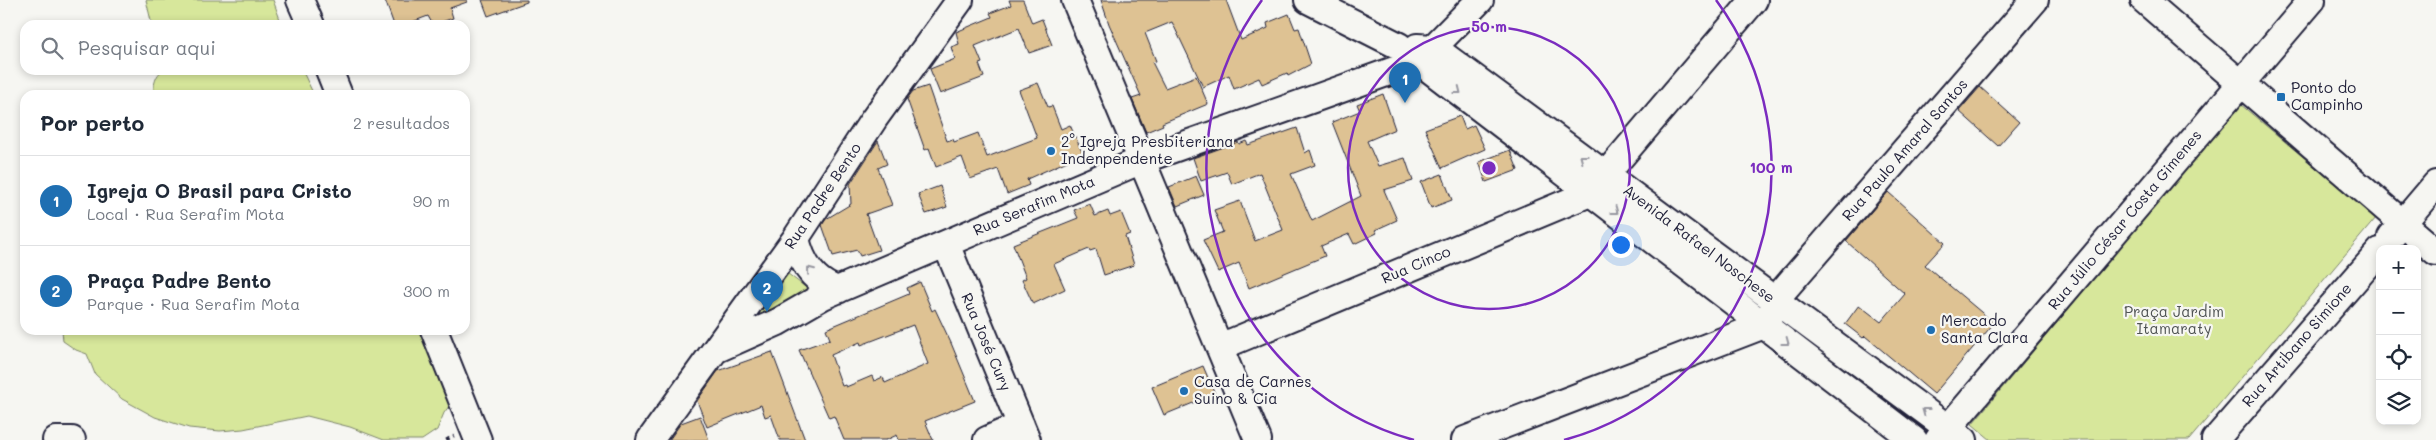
<!DOCTYPE html>
<html lang="pt">
<meta charset="utf-8">
<style>
:root{--surface:#fff;--page:#f6f6f7;--text:#1f2937;--muted:#747a83;--line:#e0e1e3;--accent:#1f6fb2}
body{margin:0;font-family:Mali,sans-serif;background:var(--page);color:var(--text)}
.controls{position:absolute;right:15px;bottom:15px;display:grid;overflow:hidden;border-radius:10px;box-shadow:0 2px 8px #0003}
.controls button{width:45px;height:45px;display:grid;place-items:center;padding:0;border:0;border-bottom:1px solid var(--line);background:var(--surface);color:var(--text);font:25px sans-serif}
.you{position:absolute;left:1620px;top:244px;width:18px;height:18px;margin:-12px;border:4px solid #fff;border-radius:50%;background:#1a73e8;box-shadow:0 0 0 8px #1a73e833}
.badge{display:grid;place-items:center;width:32px;height:32px;border-radius:50%;background:var(--accent);color:#fff;font-size:16px;font-weight:700}
.pin{position:absolute;translate:-50% -41px;filter:drop-shadow(0 1px 2px #0008)}
.pin::after{content:'';position:absolute;top:26px;width:18px;height:15px;background:inherit;clip-path:polygon(0 0,100% 0,50% 100%)}
.list{margin:0;padding:0;list-style:none}
h2{display:flex;justify-content:space-between;align-items:center;height:65px;margin:0;padding:0 20px;font-size:21px}
h2 small{font-size:16px;font-weight:400;color:var(--muted)}
.list li{display:grid;grid-template-columns:32px 1fr auto;gap:15px;align-items:center;box-sizing:border-box;height:90px;padding:0 20px;border-top:1px solid var(--line)}
.list b{display:block;font-size:19px;white-space:nowrap}
.list p{margin:0;font-size:16px;white-space:nowrap;color:var(--muted)}
.list em{font-size:16px;font-style:normal;color:var(--muted)}
.icon{flex:none;width:28px;height:28px;fill:none;stroke:currentColor;stroke-width:2;stroke-linecap:round;stroke-linejoin:round}
.map{position:relative;flex:none;width:2436px;height:440px;overflow:hidden}
.search{position:absolute;background:var(--surface);box-shadow:0 2px 8px #0003;left:20px;top:20px;width:450px;height:55px;display:flex;align-items:center;gap:12px;box-sizing:border-box;padding:0 18px;border-radius:15px;color:var(--muted);font-size:19px}
.panel{position:absolute;background:var(--surface);box-shadow:0 2px 8px #0003;left:20px;top:90px;width:450px;height:245px;border-radius:15px}
.map>svg:first-child{display:block}
.green{fill:#d7e79b;stroke:#7c846b}
.building{fill:#dec293;stroke:#22223b;fill-rule:evenodd}
.lines{fill:none;stroke-linecap:round;stroke-linejoin:round}
.minor-casing{stroke:#22223b;stroke-width:30}
.path{stroke:#22223b;stroke-width:3;stroke-dasharray:4 4;stroke-linecap:butt}
.minor{stroke:#f6f6f2;stroke-width:26}
.oneway{stroke:#9797a0}
.ring{fill:none;stroke:#7b2cbf;stroke-width:2.5}
.poi-dot{fill:#1f6fb2;stroke:#f6f6f2;stroke-width:2}
.labels{text-anchor:middle;stroke-width:4.5;stroke-linejoin:round;paint-order:stroke}
.poi-label{font-size:15px;fill:#22223b;stroke:#f6f6f2;text-anchor:start}
.street-label{font-size:15px;fill:#22223b;stroke:#f6f6f2}
.park-label{font-size:15px;fill:#4f5353;stroke:#f6f6f2}
.centre{fill:#7b2cbf;stroke:#f6f6f2;stroke-width:2.5}
.ring-label{font-size:15px;text-anchor:middle;font-weight:bold;fill:#7b2cbf;stroke:#f6f6f2;stroke-width:4.5;stroke-linejoin:round;paint-order:stroke}
</style>
<div class="map">
<svg width="2436" height="440" viewBox="0 0 2436 440">
<rect width="100%" height="100%" fill="#f6f6f2"/>
<filter id="ink" filterUnits="userSpaceOnUse"><feTurbulence type="fractalNoise" baseFrequency=".02" numOctaves="2"/><feDisplacementMap in="SourceGraphic" scale="10" xChannelSelector="R" yChannelSelector="G"/><feConvolveMatrix kernelMatrix="1 2 1 2 8 2 1 2 1" color-interpolation-filters="sRGB"/></filter>
<g filter="url(#ink)">
<path class="green" d="M146,0H273L282,25H152Z
M163,70H302L314,95H154C153,86 155,75 163,70Z
M2240,104L2376,218L2189,440H1991L1972,424Z
M779,267L813,293L746,328Z
M62,330H433L455,398L444,413L437,430L422,440H384L350,427L307,416L243,429L220,431L189,428L155,417L122,399L95,374L87,354L76,350L63,341Z"/>
<path class="building" d="M385,0H467V2L450,8L453,18L433,25L428,16L404,25H394Z
M482,0H527V2L488,16Z
M1009,0H1023L1032,23L1042,19L1052,45L1029,53L1019,28L975,46L982,63L979,64L984,77L940,94L930,69L955,59L951,47L959,44L956,32L992,17L990,13L1011,5Z
M1101,0H1226L1241,40L1268,28L1267,23L1289,14L1295,29L1299,28L1311,64L1288,76L1287,73L1262,84L1259,78L1234,89L1229,75L1203,87L1172,22L1145,33L1156,61L1152,62L1165,88L1196,76L1208,104L1162,123L1163,125L1146,132L1132,99L1141,96L1109,24Z
M1038,83L1048,107L1052,106L1061,129L1070,125L1083,154L1027,179L1029,185L1007,194L998,169L970,179L962,157L936,167L929,148L925,150L907,99L913,91L928,86L947,141L953,139L954,142L978,133L987,157L1037,138L1019,90Z
M1980,87L2019,122L1998,146L1959,111Z
M1383,94L1395,129L1367,141L1378,166L1405,158L1413,181L1384,190L1397,220L1375,230L1377,233L1354,244L1349,234L1321,246L1325,256L1249,288L1239,263L1218,272L1203,240L1223,232L1214,210L1240,201L1255,241L1283,230L1260,173L1232,184L1227,172L1201,181L1193,158L1238,142L1239,144L1246,141L1248,145L1297,128L1305,153L1310,150L1315,165L1291,174L1312,221L1361,196L1332,122L1360,111L1357,104Z
M1460,116L1465,129L1474,125L1485,149L1442,168L1425,129Z
M878,141L887,164L878,168L892,205L866,214L879,250L860,256L857,250L833,256L822,225L826,219L851,204L850,184Z
M1510,150L1518,170L1486,182L1479,162Z
M1442,174L1452,200L1431,208L1421,182Z
M1196,176L1204,195L1177,206L1169,187Z
M940,186L947,207L926,214L918,194Z
M1888,192L1945,243L1925,265L1994,323L1934,394L1865,336L1863,338L1845,324L1859,305L1881,322L1905,294L1846,241Z
M1090,204L1095,216L1108,211L1110,216L1121,212L1130,234L1125,236L1134,265L1104,275L1096,249L1090,251L1089,249L1054,264L1065,289L1033,304L1022,280L1026,278L1013,244L1078,218L1074,210Z
M920,282L932,311L935,309L951,343L975,401L925,421L933,440H899L897,435L886,440H844L834,416L829,418L799,350L830,339L826,329L909,294L907,288ZM913,325L928,364L885,383L883,377L874,381L872,376L846,387L845,385L842,386L831,355L860,342L861,345Z
M772,352L805,440H780L771,415L765,417L761,405L707,427L697,401L718,371Z
M1203,366L1215,394L1164,415L1152,387Z
M700,416L709,440H669L681,423Z"/>
<g class="lines">
<g class="minor-casing">
<path id="minor" d="M300,0L311,25
M1075,0L1258,440
M1308,0L1399,46L1914,440
M2144,0L2436,252
M1417,47L1434,48L1964,440
M329,70L339,95
M2391,237L2436,184
M796,238C801,262 813,282 838,290
M946,244L1027,440
M1775,300L2035,0
M434,330L478,440
M1219,345L1232,342L1590,193L1754,0
M717,349L778,322L823,296L1142,160L1420,61L1480,0
M56,440H72
M650,440L796,238L874,119L960,0
M987,440L1021,425
M1465,440L1764,325L1771,313
M1938,440L2312,0
M2215,440L2380,251"/>
</g>
<path class="path" d="M446,440L454,436"/>
<use href="#minor" class="minor"/>
</g>
<defs><path id="oneway-chevron" d="M-2-3.5L2.5 0L-2 3.5" fill="none" stroke-width="1.6" stroke-linecap="round" stroke-linejoin="round" transform="scale(1.25)"/></defs>
<g class="oneway">
<use href="#oneway-chevron" transform="translate(1458 91) rotate(38)"/>
<use href="#oneway-chevron" transform="translate(1583 158) rotate(-143)"/>
<use href="#oneway-chevron" transform="translate(1615 211) rotate(37)"/>
<use href="#oneway-chevron" transform="translate(810 270) rotate(-128)"/>
<use href="#oneway-chevron" transform="translate(1786 342) rotate(37)"/>
<use href="#oneway-chevron" transform="translate(1925 411) rotate(-143)"/>
</g>
</g>
<g class="ring">
<circle cx="1489" cy="168" r="141"/>
<path d="M1414 440A282 282 0 0 1 1262 0M1716 0A282 282 0 0 1 1564 440"/>
</g>
<g class="poi-dot">
<rect x="2276" y="92" width="10" height="10" rx="2.5"/>
<circle cx="1051" cy="151" r="5"/>
<circle cx="1931" cy="330" r="5"/>
<circle cx="1184" cy="391" r="5"/>
</g>
<g class="labels">
<g class="poi-label">
<text x="2291" y="93">Ponto do<tspan x="2291" dy="17">Campinho</tspan></text>
<text x="1061" y="147">2° Igreja Presbiteriana<tspan x="1061" dy="17">Indenpendente</tspan></text>
<text x="1941" y="326">Mercado<tspan x="1941" dy="17">Santa Clara</tspan></text>
<text x="1194" y="387">Casa de Carnes<tspan x="1194" dy="17">Suino &amp; Cia</tspan></text>
</g>
<g class="street-label">
<text transform="translate(1905 150) rotate(-49)" y="5">Rua Paulo Amaral Santos</text>
<text transform="translate(823 196) rotate(-56)" y="5">Rua Padre Bento</text>
<text transform="translate(1034 206) rotate(-23)" y="5">Rua Serafim Mota</text>
<text transform="translate(2125 220) rotate(-50)" y="5">Rua Júlio César Costa Gimenes</text>
<text transform="translate(1699 244) rotate(37)" y="5">Avenida Rafael Noschese</text>
<text transform="translate(1416 265) rotate(-23)" y="5">Rua Cinco</text>
<text transform="translate(986 342) rotate(67)" y="5">Rua José Cury</text>
<text transform="translate(2297 345) rotate(-49)" y="5">Rua Artibano Simione</text>
</g>
<g class="park-label">
<text x="2174" y="317">Praça Jardim<tspan x="2174" dy="17">Itamaraty</tspan></text>
</g>
</g>
<circle cx="1489" cy="168" r="8" class="centre"/>
<g class="ring-label">
<text x="1489" y="32">50 m</text>
<text x="1771" y="173">100 m</text>
</g>
</svg>
<div class="controls">
<button>+</button>
<button>−</button>
<button><svg class="icon" aria-label="locate" viewBox="0 0 24 24"><circle cx="12" cy="12" r="6"/><path d="M12 2v4M12 18v4M2 12h4M18 12h4"/></svg></button>
<button><svg class="icon" aria-label="layers" viewBox="0 0 24 24"><path d="M12 4l9 5-9 5-9-5zM3 14l9 5 9-5"/></svg></button>
</div>
<div class="you"></div>
<div class="pin badge" style="left:1405px;top:103px">1</div>
<div class="pin badge" style="left:767px;top:312px">2</div>
<div class="search"><svg class="icon" aria-label="search" viewBox="0 0 24 24"><circle cx="10" cy="10" r="6"/><path d="M15 15l6 6"/></svg>Pesquisar aqui</div>
<section class="panel">
<h2>Por perto<small>2 resultados</small></h2>
<ul class="list">
<li><span class="badge">1</span><div><b>Igreja O Brasil para Cristo</b><p>Local · Rua Serafim Mota</p></div><em>90 m</em></li>
<li><span class="badge">2</span><div><b>Praça Padre Bento</b><p>Parque · Rua Serafim Mota</p></div><em>300 m</em></li>
</ul>
</section>
</div>
